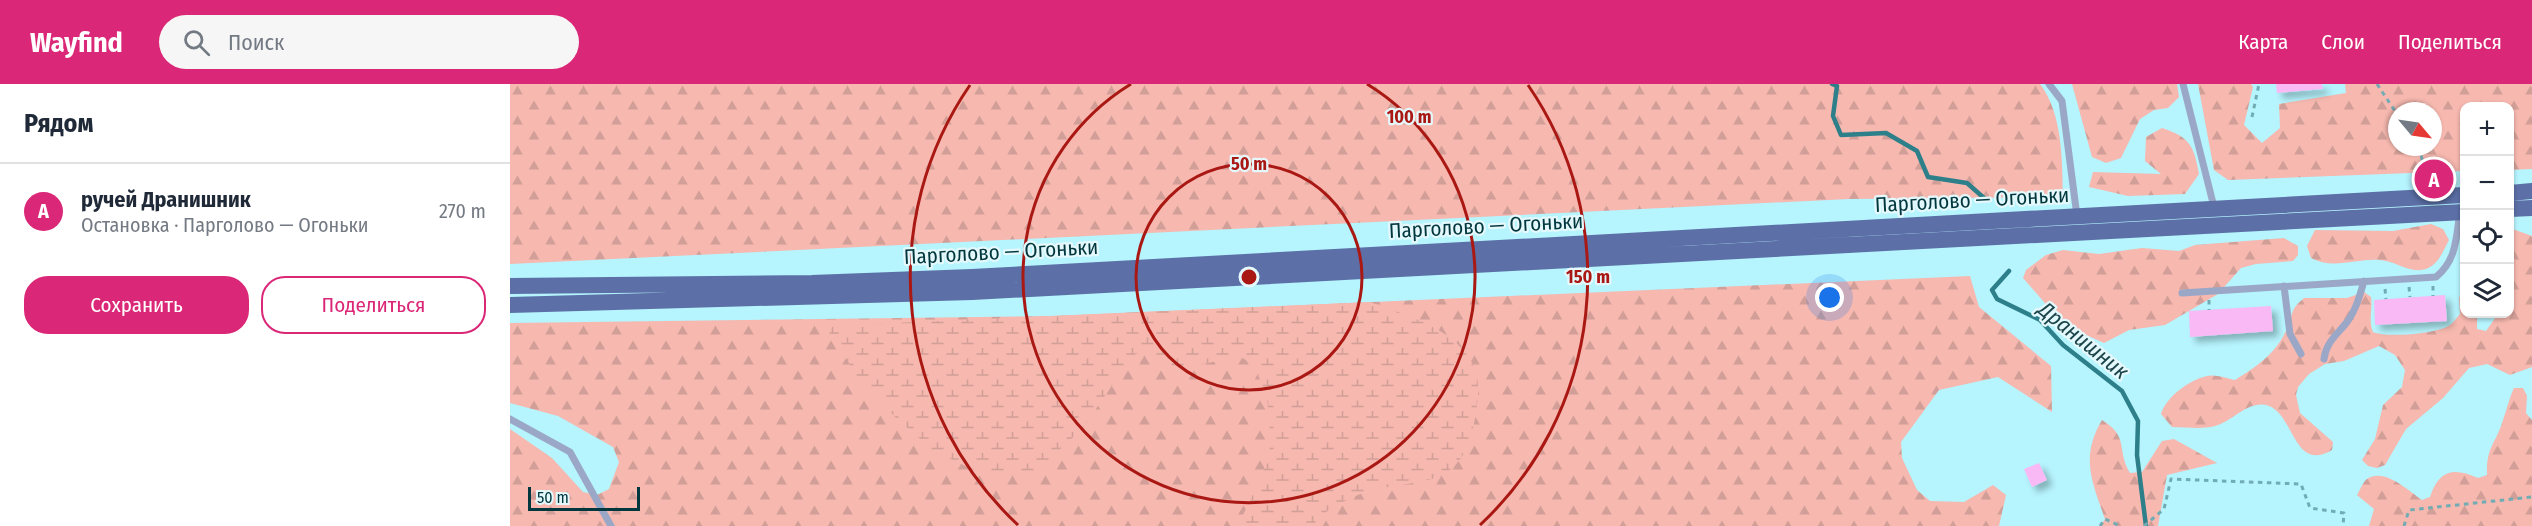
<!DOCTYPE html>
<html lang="ru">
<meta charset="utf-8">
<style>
:root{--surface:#fff;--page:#f6f6f7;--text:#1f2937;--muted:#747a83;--line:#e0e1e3;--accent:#db2777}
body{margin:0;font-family:"Fira Sans Condensed",sans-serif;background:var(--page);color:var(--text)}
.controls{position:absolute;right:18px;top:18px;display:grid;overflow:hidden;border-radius:12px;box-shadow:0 2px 4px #0004}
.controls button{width:54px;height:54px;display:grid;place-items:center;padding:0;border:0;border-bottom:2px solid var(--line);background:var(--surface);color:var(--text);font:30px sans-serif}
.compass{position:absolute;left:1878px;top:18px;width:54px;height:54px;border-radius:50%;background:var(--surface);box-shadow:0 2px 4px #0004;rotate:119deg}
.scale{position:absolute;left:18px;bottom:15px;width:112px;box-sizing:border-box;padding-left:6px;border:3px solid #00363d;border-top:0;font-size:16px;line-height:21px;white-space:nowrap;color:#00363d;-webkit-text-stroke:4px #e5f9fc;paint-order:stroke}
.you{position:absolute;left:1320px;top:214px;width:21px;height:21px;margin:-15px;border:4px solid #fff;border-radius:50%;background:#1a73e8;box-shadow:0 0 0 9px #1a73e833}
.badge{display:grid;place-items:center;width:39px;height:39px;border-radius:50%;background:var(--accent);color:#fff;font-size:20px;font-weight:700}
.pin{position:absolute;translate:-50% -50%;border:3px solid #fff;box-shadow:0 2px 6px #0006}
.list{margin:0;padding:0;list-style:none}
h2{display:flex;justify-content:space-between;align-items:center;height:78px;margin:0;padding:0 24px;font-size:26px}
h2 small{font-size:20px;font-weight:400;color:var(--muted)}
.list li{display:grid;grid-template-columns:39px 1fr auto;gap:18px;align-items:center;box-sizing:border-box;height:96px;padding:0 24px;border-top:2px solid var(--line)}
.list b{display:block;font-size:22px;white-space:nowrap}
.list p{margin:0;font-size:20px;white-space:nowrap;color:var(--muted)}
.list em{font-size:20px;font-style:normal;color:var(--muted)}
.actions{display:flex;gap:12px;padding:18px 24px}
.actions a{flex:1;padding:14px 0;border:2px solid var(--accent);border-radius:24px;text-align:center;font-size:21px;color:var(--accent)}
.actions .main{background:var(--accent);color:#fff}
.icon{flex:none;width:33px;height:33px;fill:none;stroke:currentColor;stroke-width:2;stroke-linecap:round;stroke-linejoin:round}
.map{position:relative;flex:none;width:2022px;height:442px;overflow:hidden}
header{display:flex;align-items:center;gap:36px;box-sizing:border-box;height:84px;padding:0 30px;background:var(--accent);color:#fff}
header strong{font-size:28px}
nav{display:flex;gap:33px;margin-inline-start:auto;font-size:21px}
.search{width:420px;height:54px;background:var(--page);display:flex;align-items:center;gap:15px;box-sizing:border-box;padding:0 21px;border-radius:33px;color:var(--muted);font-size:22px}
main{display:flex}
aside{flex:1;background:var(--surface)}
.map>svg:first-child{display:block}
.forest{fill:url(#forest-firs);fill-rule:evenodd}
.wetland{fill:url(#wetland-marsh)}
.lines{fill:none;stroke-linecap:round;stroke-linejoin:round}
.stream{stroke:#2d7f8a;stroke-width:4.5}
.building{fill:#f8b9f4;filter:url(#shadow)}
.path{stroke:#71acb4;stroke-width:3;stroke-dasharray:4.5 4.5;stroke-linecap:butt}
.service{stroke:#9ba7c6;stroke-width:7}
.primary{stroke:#5c70a7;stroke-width:16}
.ring{fill:none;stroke:#aa1814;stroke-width:3}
.labels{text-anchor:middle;stroke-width:4.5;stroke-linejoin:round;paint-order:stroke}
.street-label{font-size:21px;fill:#00363d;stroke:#e5f9fc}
.water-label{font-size:22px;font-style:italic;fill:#1b454b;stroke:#e5f9fc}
.centre{fill:#aa1814;stroke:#e5f9fc;stroke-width:3}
.ring-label{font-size:18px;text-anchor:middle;font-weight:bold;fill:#aa1814;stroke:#e5f9fc;stroke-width:4.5;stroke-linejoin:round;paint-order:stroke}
</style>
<header>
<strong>Wayfind</strong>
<div class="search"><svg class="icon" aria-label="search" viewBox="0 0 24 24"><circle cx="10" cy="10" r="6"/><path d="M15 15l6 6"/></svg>Поиск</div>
<nav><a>Карта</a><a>Слои</a><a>Поделиться</a></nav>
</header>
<main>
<aside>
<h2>Рядом<small></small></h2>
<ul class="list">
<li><span class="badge">A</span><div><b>ручей Дранишник</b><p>Остановка · Парголово — Огоньки</p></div><em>270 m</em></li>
</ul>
<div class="actions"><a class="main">Сохранить</a><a>Поделиться</a></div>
</aside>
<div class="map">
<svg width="2022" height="442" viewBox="0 0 2022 442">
<defs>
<pattern id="forest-firs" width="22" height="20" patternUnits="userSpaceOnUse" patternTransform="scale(1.5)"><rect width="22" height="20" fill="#f6b8af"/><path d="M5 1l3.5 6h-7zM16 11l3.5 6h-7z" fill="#d19f97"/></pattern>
<pattern id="wetland-marsh" width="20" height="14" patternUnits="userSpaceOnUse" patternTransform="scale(1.5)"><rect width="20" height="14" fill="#f6b8af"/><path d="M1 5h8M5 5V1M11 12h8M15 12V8" fill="none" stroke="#d19f97"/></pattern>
<filter id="shadow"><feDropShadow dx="5.5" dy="5.5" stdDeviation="3" flood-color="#0004"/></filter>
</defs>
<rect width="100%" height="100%" fill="#b6f4fe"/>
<path class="forest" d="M0,0H1530C1553,30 1552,77 1553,113L1339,115L0,180Z
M1562,0H1667L1669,13L1658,24L1644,26L1630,35L1611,74L1596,79L1582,73Z
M1688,0H1741L1743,3L1734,41L1752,59L1770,44L1769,20L1836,9L1835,0H2022V85L2000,86V22H1954V87L1718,96L1704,86ZM1887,27H1923V63H1887Z
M1652,44C1680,53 1684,62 1689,90L1675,110L1618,112L1579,103L1583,88L1651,90L1635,77L1636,53Z
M1921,140L1933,145L1939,156C1933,167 1929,180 1916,185C1900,190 1886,177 1870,176C1847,174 1823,186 1801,174L1797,162L1805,146L1883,147Z
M2000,144L2022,152V283L2000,291L1977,280L1959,284L1933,314L1896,345L1875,381L1867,384L1858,382L1852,376L1865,355L1873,321L1892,303L1895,286L1885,271L1869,262L1834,277L1815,280L1799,290L1788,303L1786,311L1790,329L1823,358L1822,366C1784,389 1784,331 1759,322C1740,315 1725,335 1708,341C1695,346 1677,343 1662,343L1651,330C1656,313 1679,296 1697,292C1705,290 1717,294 1725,296C1748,282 1768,268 1778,242C1784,227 1780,226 1794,214H1837L1854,208L1861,213C1863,226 1858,236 1863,248C1877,254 1927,250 1940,241C1944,238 1947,233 1950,230L1949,213L1954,209V230H1967V245L1976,247L1988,230H2000Z
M1774,154L1788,162V171L1783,177L1746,180L1731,184L1708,210L1655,241L1619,246L1594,259L1554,241L1513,194L1516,186L1536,171L1553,166L1589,170L1632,164L1669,167L1685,161Z
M1460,192L1469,223L1541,282L1542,328L1488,293L1429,306L1391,358L1392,374L1407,406L1420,417L1454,418L1483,401L1496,411L1489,442H0V345L42,374L73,408L87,411L99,405L109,378L103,363L48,332L0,319V239L543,232Z
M2004,304H2013L2017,312L2016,329L2022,336V442H1859L1864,425L1847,411C1850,406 1853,398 1857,395C1874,383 1899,407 1912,416L1920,413C1929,386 1943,383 1968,394L1977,391C1976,362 1986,360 1993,336C1997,325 1999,315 2004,304Z
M1592,336C1620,353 1606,366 1620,389L1632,388L1652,357L1664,355L1707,379L1657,391L1648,442H1590L1595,435C1582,398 1570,373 1592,336Z"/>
<path class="wetland" d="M860,218C904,234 973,252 968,311C958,429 900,381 831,419C820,425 809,431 803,442H731V435L751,394L761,360L757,311L743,280L729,272L680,283L663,282L636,265L622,272L573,344L532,382L517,391L468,388L424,367L385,333L351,298L315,242Z"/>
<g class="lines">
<path class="stream" d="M1322,0L1327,2L1323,32L1331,51L1376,49L1407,67L1418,93L1457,99L1474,114
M1499,187L1482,206L1487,215L1530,236L1553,261L1612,307L1628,337L1627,371L1636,442"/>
</g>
<path class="building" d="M1766,0H1812L1813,5L1767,9Z
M1935,211L1937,237L1865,241L1864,216Z
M1761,222L1763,247L1680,253L1679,227Z
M1529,379L1537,396L1522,403L1514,385Z"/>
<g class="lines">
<path class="path" d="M1867,0L1887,30
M1742,33L1749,0
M1909,63L1917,95
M1923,202V212
M1899,203L1900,213
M1875,205L1876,215
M1699,216V226
M1590,442L1595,435L1610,442
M1634,442L1654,425L1661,395L1791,400L1800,424L1834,429L1833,442
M1894,442L1899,426L2022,413"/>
<path class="service" d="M1539,0L1552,17L1567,132
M1673,0L1704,123
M1774,202L1780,250L1791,270
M1672,209L1926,193C1947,176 1946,153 1950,128
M1814,275C1816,258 1827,251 1837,238C1846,226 1850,211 1854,197
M0,335L60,368L101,442"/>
<path class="primary" d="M2000,109L2022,107
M2000,125L2022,124
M0,202L302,199L462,193L1954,111
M0,221L462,208L1954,128"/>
</g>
<g class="ring">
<circle cx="739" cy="193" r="113"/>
<path d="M857 0A226 226 0 1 1 621 0"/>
<path d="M508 441A339 339 0 0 1 460 1M1018 1A339 339 0 0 1 970 441"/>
</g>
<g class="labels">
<g class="street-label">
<text transform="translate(1462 116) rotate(-3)" y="7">Парголово — Огоньки</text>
<text transform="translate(976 142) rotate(-3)" y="7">Парголово — Огоньки</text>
<text transform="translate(491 168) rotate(-3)" y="7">Парголово — Огоньки</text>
</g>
<g class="water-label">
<text transform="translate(1574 256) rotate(39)" y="8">Дранишник</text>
</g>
</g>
<circle cx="739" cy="193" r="9" class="centre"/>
<g class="ring-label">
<text x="899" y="39">100 m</text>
<text x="739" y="86">50 m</text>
<text x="1078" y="199">150 m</text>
</g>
</svg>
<div class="controls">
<button>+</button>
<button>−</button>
<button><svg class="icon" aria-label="locate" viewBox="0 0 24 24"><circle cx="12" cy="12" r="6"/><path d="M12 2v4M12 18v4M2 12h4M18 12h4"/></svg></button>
<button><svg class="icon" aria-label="layers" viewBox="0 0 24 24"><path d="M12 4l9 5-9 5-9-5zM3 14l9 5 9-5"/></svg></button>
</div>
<svg class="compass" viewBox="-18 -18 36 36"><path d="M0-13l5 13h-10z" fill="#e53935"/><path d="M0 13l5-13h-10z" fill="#747a83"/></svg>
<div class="scale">50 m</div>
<div class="you"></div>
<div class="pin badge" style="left:1924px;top:95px">A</div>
</div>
</main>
